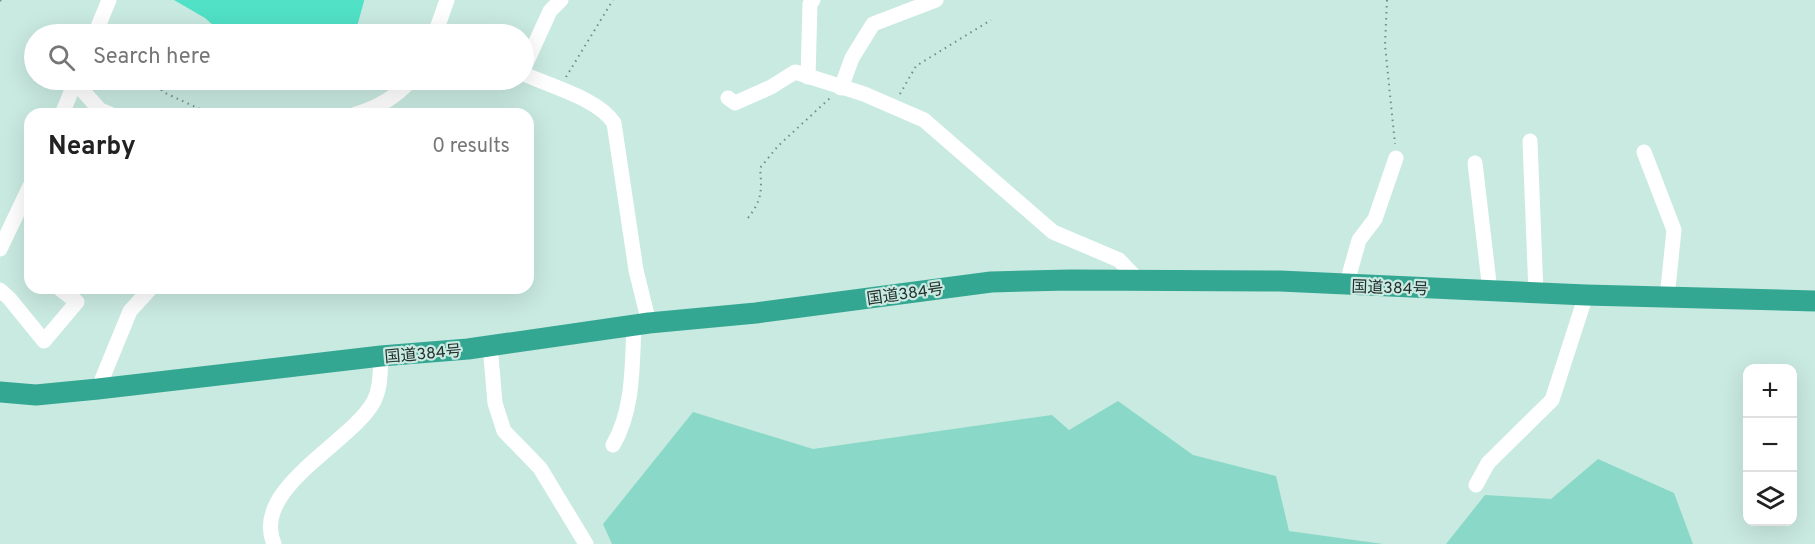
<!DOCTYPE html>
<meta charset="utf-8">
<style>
:root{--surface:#fff;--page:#f6f6f6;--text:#222;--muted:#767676;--line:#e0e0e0}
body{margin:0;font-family:Overpass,"Noto Sans JP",sans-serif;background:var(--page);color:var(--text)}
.controls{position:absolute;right:18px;bottom:18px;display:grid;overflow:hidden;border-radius:12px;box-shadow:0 6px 24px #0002}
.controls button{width:54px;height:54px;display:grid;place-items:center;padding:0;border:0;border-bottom:2px solid var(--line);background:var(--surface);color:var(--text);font:30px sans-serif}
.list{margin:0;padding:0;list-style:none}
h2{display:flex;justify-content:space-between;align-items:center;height:78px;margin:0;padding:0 24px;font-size:26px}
h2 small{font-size:20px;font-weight:400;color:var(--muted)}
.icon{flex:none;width:33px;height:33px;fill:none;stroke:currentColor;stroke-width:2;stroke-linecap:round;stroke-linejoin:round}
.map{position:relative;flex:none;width:1815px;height:544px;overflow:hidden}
.search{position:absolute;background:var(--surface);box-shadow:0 6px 24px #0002;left:24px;top:24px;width:510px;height:66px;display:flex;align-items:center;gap:15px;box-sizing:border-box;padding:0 21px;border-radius:33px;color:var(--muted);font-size:22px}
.panel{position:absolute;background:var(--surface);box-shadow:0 6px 24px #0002;left:24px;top:108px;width:510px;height:186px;border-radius:18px}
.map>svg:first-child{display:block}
.green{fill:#8ad9c8}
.water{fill:#50e1c7}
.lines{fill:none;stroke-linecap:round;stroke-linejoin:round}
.path{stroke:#758b85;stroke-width:2;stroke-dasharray:1.5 4.5;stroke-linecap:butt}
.minor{stroke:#fff;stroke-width:15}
.highway{stroke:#34a793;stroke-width:21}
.labels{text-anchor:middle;stroke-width:4.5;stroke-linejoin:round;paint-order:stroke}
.street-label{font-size:16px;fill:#25312e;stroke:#c9eae1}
</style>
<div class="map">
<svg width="1815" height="544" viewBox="0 0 1815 544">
<rect width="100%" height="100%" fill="#c9eae1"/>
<path class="green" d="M1118,401L1193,455L1276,476L1289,531L1383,544H612L603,524L693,412L813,449L1052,415L1069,430Z
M1598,459L1674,493L1693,544H1446L1485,495L1551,499Z"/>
<path class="water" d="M174,0H364V1L355,34H223L205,18Z"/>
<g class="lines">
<path class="path" d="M1387,0L1385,45L1395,144
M0,1L1,0
M113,27L119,34
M566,77L613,0
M154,80L163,92L202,110L219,114
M900,94L916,66L991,20
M748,218C762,200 762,191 760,168L778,146L830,98"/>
<path class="minor" d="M95,34L109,0
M435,34L447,0
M524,68L550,11L561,0
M524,74C550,86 599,99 614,123L636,270L649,323
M808,77L810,4L813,0
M75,82L100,110L110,114
M841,88L852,58L873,24L936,0
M728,98L735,103L771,87L795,72L864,94L924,120L1053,232L1119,260L1139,281
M62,114L76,80
M356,114C377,108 396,97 411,80
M1530,141L1536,293
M1644,152L1674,230L1667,298
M1475,163L1490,291
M0,249L30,186
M1346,286L1359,240L1375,219L1396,158
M0,290L9,298L44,341L77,302L59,288
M490,345L495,403L504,431L540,468L586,544
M98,389L130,311L151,288
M613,445C634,409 632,365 634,325
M1476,485L1488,463L1552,400L1586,295
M274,544C250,488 352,443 374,401C381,387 380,371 381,356"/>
<path class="highway" d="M0,392L36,395L98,389L381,356L468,349L649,323L756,313L991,282L1070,280L1280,281L1586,295L1815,301"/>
</g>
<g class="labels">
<g class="street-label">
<text transform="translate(1390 287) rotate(2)" y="6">国道384号</text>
<text transform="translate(905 293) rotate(-8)" y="6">国道384号</text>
<text transform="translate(423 353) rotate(-5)" y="6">国道384号</text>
</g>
</g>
</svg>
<div class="controls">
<button>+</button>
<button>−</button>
<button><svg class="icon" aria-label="layers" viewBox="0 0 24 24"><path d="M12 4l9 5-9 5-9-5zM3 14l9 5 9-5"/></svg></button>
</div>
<div class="search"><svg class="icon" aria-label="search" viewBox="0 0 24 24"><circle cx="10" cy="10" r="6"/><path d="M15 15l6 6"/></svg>Search here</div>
<section class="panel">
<h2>Nearby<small>0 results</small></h2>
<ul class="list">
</ul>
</section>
</div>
